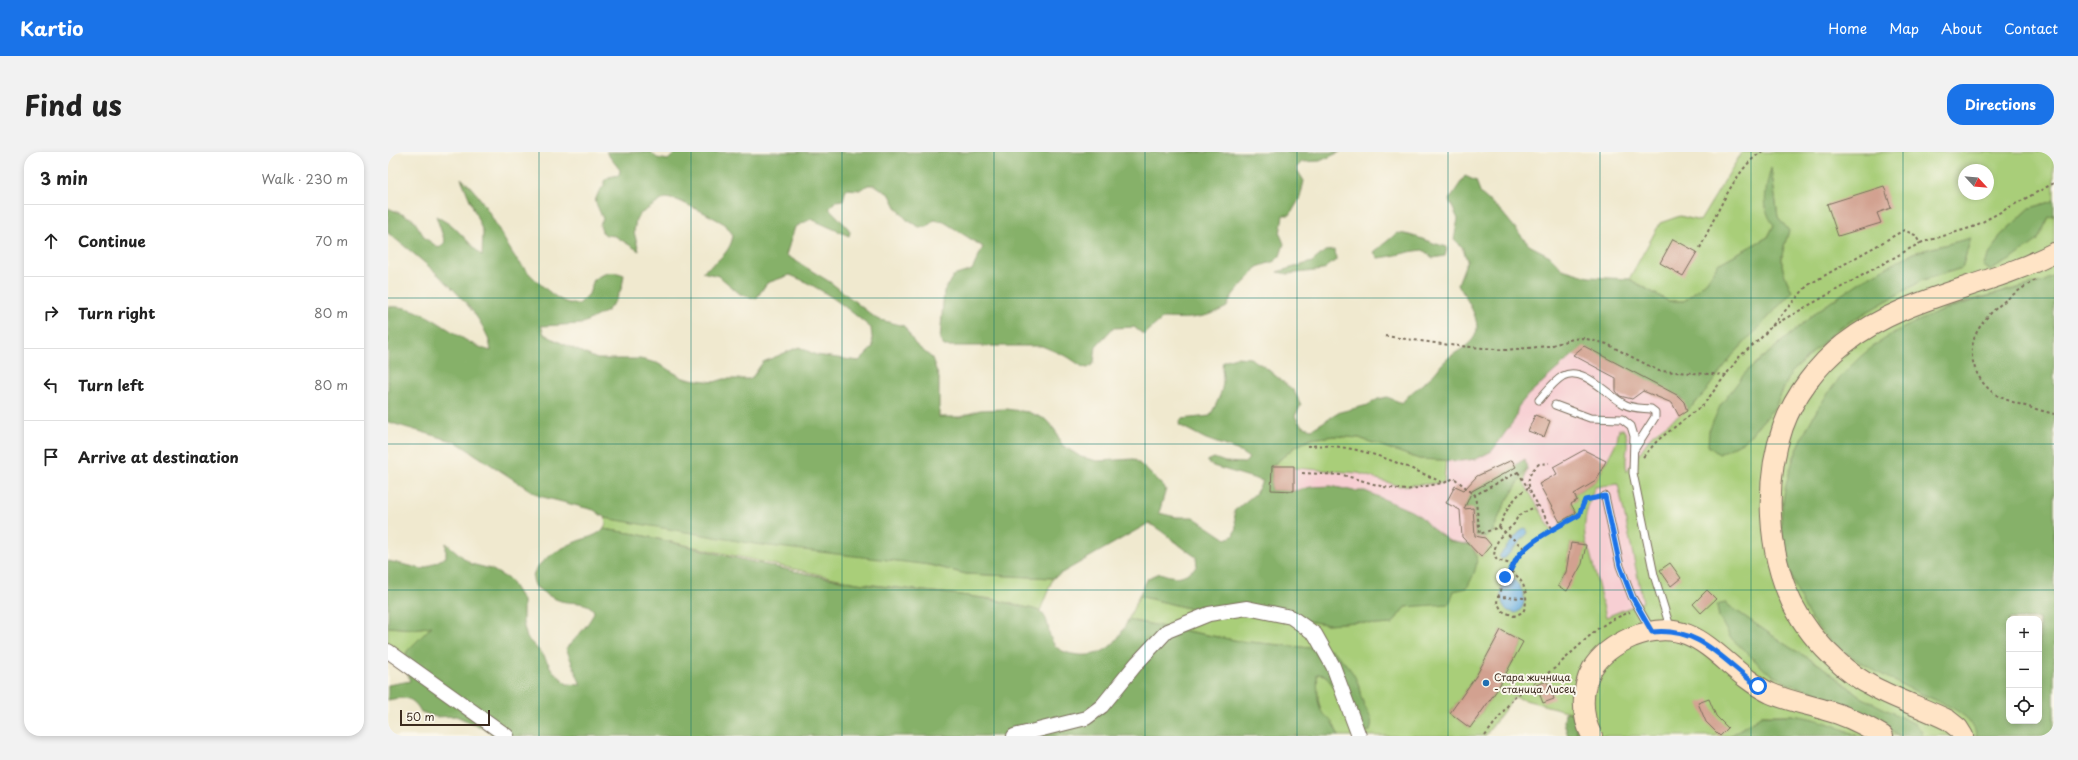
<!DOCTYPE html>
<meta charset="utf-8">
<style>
:root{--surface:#fff;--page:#f2f2f2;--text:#222;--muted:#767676;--line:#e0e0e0;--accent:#1a73e8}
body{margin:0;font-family:"Playpen Sans",sans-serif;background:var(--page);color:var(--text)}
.controls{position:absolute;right:12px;bottom:12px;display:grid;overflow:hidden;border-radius:8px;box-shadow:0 2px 6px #0003}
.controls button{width:36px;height:36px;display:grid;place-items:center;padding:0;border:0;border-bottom:1px solid var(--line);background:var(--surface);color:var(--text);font:20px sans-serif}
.compass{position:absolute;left:1570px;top:12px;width:36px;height:36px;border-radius:50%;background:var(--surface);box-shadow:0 2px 6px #0003;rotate:116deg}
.scale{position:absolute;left:12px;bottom:10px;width:90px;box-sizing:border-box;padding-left:4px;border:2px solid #3b2a1e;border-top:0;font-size:11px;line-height:14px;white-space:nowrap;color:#3b2a1e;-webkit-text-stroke:3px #fbf7ec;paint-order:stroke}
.stop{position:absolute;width:12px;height:12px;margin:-9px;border:3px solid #1a73e8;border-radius:50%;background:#fff}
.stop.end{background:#1a73e8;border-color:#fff;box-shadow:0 1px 4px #0008}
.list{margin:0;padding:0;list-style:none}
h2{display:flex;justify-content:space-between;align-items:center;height:52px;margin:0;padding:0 16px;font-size:17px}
h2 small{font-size:13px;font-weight:400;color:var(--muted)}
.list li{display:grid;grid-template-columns:26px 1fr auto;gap:12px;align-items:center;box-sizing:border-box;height:72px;padding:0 16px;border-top:1px solid var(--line)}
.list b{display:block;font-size:15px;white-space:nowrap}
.list em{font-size:13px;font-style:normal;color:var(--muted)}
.icon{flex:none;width:22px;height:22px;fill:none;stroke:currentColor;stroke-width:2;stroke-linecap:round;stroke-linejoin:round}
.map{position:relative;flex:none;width:1666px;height:584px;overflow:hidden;border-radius:16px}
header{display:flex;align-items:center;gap:24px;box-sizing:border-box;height:56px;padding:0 20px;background:var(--accent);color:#fff}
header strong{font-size:19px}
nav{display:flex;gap:22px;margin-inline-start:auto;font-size:14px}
.intro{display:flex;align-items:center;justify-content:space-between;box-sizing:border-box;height:96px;padding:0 24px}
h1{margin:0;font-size:28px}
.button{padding:10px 18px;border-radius:16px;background:var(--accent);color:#fff;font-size:14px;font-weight:700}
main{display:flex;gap:24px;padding:0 24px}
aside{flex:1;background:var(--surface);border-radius:16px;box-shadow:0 2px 6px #0003}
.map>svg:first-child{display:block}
.built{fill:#f7cfd3}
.green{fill:#a9ce79;stroke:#727c4c;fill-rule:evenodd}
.forest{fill:#86b169;stroke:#606e44;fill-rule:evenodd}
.water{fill:#69aedf;stroke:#526c7e}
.building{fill:#d2a190}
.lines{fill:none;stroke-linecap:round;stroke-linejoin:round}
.service-casing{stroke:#7a6d5c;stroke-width:9}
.minor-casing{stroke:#7a6d5c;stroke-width:16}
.secondary-casing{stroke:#7a6d5c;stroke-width:22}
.path{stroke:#7a6d5c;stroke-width:2;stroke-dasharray:3 3;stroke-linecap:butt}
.service{stroke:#fff;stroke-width:7}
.minor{stroke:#fff;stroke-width:14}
.secondary{stroke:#ffe4c6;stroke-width:20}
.route{stroke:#1a73e8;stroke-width:5}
.grid{fill:none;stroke:#0f766e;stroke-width:1;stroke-opacity:0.55}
.poi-dot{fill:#1f6fb2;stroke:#fbf7ec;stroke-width:1.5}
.labels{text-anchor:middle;stroke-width:4;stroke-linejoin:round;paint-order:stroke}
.poi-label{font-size:10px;fill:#3b2a1e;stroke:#fbf7ec;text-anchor:start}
</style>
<header>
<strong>Kartio</strong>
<nav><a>Home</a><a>Map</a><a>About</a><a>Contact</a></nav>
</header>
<div class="intro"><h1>Find us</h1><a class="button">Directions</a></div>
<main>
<aside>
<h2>3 min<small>Walk · 230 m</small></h2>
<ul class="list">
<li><svg class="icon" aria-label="ahead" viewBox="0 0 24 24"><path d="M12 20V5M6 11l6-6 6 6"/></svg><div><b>Continue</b></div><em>70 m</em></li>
<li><svg class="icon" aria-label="right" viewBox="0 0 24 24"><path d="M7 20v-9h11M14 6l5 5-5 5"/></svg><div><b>Turn right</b></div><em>80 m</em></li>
<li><svg class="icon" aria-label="left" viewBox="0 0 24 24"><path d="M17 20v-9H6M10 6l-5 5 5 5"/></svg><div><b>Turn left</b></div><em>80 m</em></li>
<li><svg class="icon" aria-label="arrive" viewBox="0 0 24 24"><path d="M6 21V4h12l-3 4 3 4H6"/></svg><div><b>Arrive at destination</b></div></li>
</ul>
</aside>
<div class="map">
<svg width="1666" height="584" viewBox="0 0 1666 584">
<rect width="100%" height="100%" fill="#fbf7ec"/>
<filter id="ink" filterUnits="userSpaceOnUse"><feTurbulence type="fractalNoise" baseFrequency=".025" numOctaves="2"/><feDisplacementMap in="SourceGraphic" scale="8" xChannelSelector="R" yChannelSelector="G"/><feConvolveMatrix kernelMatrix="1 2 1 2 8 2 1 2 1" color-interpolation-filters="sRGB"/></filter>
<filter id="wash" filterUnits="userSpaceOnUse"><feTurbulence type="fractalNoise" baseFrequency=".012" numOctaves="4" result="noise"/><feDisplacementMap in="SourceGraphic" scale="16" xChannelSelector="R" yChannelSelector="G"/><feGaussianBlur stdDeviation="0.9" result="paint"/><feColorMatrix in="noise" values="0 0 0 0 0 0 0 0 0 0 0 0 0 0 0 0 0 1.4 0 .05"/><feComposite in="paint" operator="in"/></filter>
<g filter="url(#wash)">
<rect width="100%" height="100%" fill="#f0e9cf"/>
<path class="built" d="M1196,194L1289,243L1296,250L1299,259L1269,278L1265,447L1218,465L1202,401L1187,424L1154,481L1082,393L1061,389L1042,375L1033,365L1023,359L977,339H966L943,334L923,335L906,339L883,338L884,314L1031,307L1072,309L1104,299L1127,267L1130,255L1140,243Z"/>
<path class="green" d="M1354,0H1666V47L1663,50L1642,56L1612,84L1595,114L1649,89L1661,65L1666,64V123L1657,129L1583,148L1548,161L1430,256L1404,309L1530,541C1550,549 1585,558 1589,584H1534L1473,545L1432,513L1401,495L1337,451L1329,454L1331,465L1401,532L1427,540L1512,584H1469L1457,578L1429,568L1403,563H1374L1342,584H1190L1185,561L1126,545L1097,584H951L944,570L933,559L930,548L929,522L937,523L956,548L981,562L974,550L970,531L944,498L851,489L740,468L751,444L812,459L866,461L938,472L970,470L989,473L1004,472L1017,455L1035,453L1066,439L1087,402L1085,396L1093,405L1103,393L1097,386L1104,381L1115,355L1139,317L1136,331L1164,379L1174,374L1172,370L1188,361L1183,352L1189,348L1186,342L1208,329L1229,289L1231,277H1235C1244,288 1235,306 1239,319L1264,283L1307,252L1344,204L1404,140C1391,112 1391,108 1401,79L1390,65L1383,17L1386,73L1380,85L1330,112L1319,129L1296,149H1280L1241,127L1272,71L1292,64L1312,69ZM1576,18H1600V42H1576ZM1583,86L1574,116L1535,128L1449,177L1403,221L1387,255L1358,288L1331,302L1357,221L1431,158L1475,128L1525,101ZM1230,332L1255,450L1218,465L1202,401C1191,382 1199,354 1207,335ZM1183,391L1197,393C1193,418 1192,420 1170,434L1178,419L1180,420L1182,410H1179ZM1113,478L1135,490L1109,538L1082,576L1062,561L1088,524Z
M946,284L971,286L1031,307L1058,308L1056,331L1011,334L970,321L884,314L907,295L923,287Z
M217,366L542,413L578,422L665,426L652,459L605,447L469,431L248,382L215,377L218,372Z
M45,474L19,499L16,511L0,499V475L26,477Z"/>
<path class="forest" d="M218,0H263L269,6L280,8L288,0H952L932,9L914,10L908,16L916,29L912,46L902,63H895L892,82L896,92L892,104L887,109L869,115C859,132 845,136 839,155C816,167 801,167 775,166L756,183L746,175L725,176L708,194L706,211L700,216L695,215L680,205L654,194H556L552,188L556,139L565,124L584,118L595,95L556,70L546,68L539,75H531L519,68L508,55L502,43L487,33H480L472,38L458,37L455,48L448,49L441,56L460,76L462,80L461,84L423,67L407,75L398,103L442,130L489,167L516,174L527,192L544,206L551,226V265H572L592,258L618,257L640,260L657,267L667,278L674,293L693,305L709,309L746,307L759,318L778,337L771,361L788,365H805L838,387L845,384L848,375L846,359L867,342L875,329L825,314L819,309L826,306L837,310L857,311L861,306L849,298L818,287L791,273L793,267L822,264C827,254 835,241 835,228C835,220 833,218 835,209L848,205L862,206L877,215L906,239L913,253L907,264C911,272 914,275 924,277L952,260L980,253L990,247L999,245L1014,251C1023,239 1036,232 1046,222C1050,218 1053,212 1058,208C1067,199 1088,193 1089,176C1089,161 1077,145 1070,132L1079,108L1074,95L1066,87L1070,67L1061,48L1077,24L1088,29L1093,42L1113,59L1141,93L1162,104L1174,117L1201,125L1241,127L1280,149H1296L1319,129L1330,112L1380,85L1386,73C1372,56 1378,36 1383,16L1390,65L1401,79C1391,108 1391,112 1404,140L1344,204L1315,243L1299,259L1293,246L1261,229L1185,203L1140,243L1130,255L1127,267L1104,299L1088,307L1072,309L1031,307L971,286L946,284L923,287L907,295L884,314L883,338L906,339L923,335L943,334L966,339H977L1023,359L1033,365L1042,375L1061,389L1082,393C1095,407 1086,422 1079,436L1066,439L1061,452L1017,455L1004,472L989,473L970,470L938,472L866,461L812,459L751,444L760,426L772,421C788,427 796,426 809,414L808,405C791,394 778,381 761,371L665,426L578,422L542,413L373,393L217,366L206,358L151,344L68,290L0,270V155C39,151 67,190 103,199C100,158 31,106 0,81V56L25,67L37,86L51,96L57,90L48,64L66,75L94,104L95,80L73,26C98,46 109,78 127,105C136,117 147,128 159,138C169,146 178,153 191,152L201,142L206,127C217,121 224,118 236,123L234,135L228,148L219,159L193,172L153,174L156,182L169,189L209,207H252L269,211L295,226L326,230L336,227H363L375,210L411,195L428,203L471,209L485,195L483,176C457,154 433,135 402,123L379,131L368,147L352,142L331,124L314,120C328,111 343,100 345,83L337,72L313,59L289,48L277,46L252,62L248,67L246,80L251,99L227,84L218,83L214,80L212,73L215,67L207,49L211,39L216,34V29L221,25L231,23L232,18Z
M1666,47V64L1661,65L1649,89L1624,107L1603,118L1595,114L1612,84L1642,56L1663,50Z
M1009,81C1026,82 1042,91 1059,95L1057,104L1045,106L1035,98C1019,99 1006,105 990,106L986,100Z
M1583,86L1574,116L1535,128L1449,177L1403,221L1387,255L1358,288L1331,302L1320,294L1321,279L1332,254L1357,221L1431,158L1475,128L1525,101Z
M947,98L948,108L935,118L900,122L889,120L924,110L937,99Z
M1666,123V584H1589C1587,577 1582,568 1576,564C1561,552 1546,548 1529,540C1499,526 1453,503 1432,478C1419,464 1412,447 1405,429C1402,420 1398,411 1396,402C1381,333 1427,239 1482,197C1533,159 1597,145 1657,129ZM1621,467H1651V569H1621Z
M1137,307L1139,317L1115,355L1104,381L1097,386L1087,384L1085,357H1076L1083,340Z
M215,377L248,382C321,399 395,419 469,431C524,440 582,440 636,455C641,456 647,457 651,459C669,470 649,499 691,503C718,505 730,490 740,468L851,489L944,498C954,507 966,519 970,532C972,538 972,545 975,550C979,561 987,567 982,579L974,581L956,548L937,523L929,522L930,548L933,559L944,570L951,584H105L101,579L68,564L48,565L33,560C25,544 16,545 0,548V533L22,529L16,511L19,499L44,474L26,477L0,475V409L35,417L58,405V391L83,412L103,417L122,428L135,449V471L139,486L156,504L164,518L179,532L193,533L178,496C185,490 205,468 206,459C200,448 183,452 173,449C163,446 156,441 148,435C147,433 145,429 145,426C145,410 177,394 190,389C198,386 209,384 215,377Z
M1337,451L1401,495L1432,513L1473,545L1527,572L1534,579V584H1512L1427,540L1401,532L1377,518L1342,485L1331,465L1329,453Z
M1177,560L1185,561L1190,584H1180L1176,570Z
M1374,563C1384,564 1393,563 1403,563C1425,565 1450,574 1469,584H1342Z"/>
<path class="water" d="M1138,376L1140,381L1117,406L1113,407L1111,404L1134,377Z
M1119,425H1123C1133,433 1144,452 1128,461L1120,459C1110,451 1112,435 1119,425Z"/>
<g id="blocks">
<path class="building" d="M1496,34L1503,56L1489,61L1493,71L1450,84L1439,52Z
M1285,87L1309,100L1295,124L1272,111Z
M1196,194L1289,243L1296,250L1299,259L1291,264L1284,251L1255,239L1244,247L1232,244L1228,239V226L1185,203Z
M1147,263L1162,269L1156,285L1140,279Z
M1196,298L1218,309L1208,329L1186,342L1189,348L1183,352L1188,361L1172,370L1151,332L1169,322L1165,315Z
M1124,308L1128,315L1084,339L1076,357L1085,356L1087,384L1097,386L1103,393L1093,405L1074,385L1072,358L1058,351L1067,334L1076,338L1089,324Z
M884,314H906V339L883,338Z
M1183,391L1198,393L1194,412L1179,439L1170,434L1178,420Z
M1282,411L1293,426L1283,434L1272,418Z
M1319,438L1328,447L1313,461L1305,452Z
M1113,478L1135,490L1109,538L1082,576L1062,561L1088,524Z
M1159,529L1166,547L1155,551L1148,533Z
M1321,547L1328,564L1340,576L1332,584L1318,570L1310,551Z"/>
</g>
</g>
<g filter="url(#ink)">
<use href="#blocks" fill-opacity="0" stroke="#7a6d5c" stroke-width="1"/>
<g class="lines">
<g class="service-casing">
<path id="service" d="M1151,248C1158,240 1165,230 1175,224C1195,213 1220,244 1236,252C1245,257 1254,256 1263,257L1267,260V265L1246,298
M1167,253L1202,266L1234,267L1243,274L1246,284L1245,321L1266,423L1283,478
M1217,344L1232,414L1244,445L1263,478"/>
</g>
<g class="minor-casing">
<path id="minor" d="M0,499L119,584
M626,584L698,566L714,554L749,511L779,479L821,462L859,456L903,465L927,482L945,514L971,584"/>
</g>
<g class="secondary-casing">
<path id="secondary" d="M1204,584C1193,564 1193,537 1204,517C1213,502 1228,492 1244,485C1311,458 1332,517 1382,541C1400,549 1418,552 1437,558C1458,563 1477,573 1495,584
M1575,584L1570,576L1560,568C1523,550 1480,539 1450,510C1431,493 1415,473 1404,451C1379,399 1376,329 1395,275C1406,244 1430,212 1456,192C1518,143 1598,136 1666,101"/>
</g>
<path class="path" d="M1312,96C1325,70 1348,14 1374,0
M1647,128C1619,146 1571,176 1587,216C1591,228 1600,238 1610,244C1627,252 1648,257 1666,262
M1384,174L1532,91
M997,184L1061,193L1118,198L1161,194L1185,187L1195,186L1219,192L1271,219L1339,223
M919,294C968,290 1013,312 1056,331L1066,326L1087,343
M1255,305L1270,288L1316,252L1352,204L1372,187L1420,133L1516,78L1527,83L1532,91L1585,75L1666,31
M1130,320L1140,336C1125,344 1118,359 1111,375L1092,382L1087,343Z
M914,321L955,323L996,335L1018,338L1054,331
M1150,353L1165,378
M1111,375L1137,397
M1126,413L1109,408L1106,404L1107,396L1111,386L1126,372L1130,364L1150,353C1141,338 1134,326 1151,312L1161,311
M1123,420C1134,391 1165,377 1191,363L1197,348L1208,346
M1123,420C1137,427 1142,447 1135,460L1126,464L1114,459L1109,450L1114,431Z
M1109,445L1139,446
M1097,584L1126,545L1167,516L1208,478L1223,468L1242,460"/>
<use href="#service" class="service"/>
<use href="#minor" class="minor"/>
<use href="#secondary" class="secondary"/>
</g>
</g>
<g class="lines" filter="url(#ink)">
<path class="route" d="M1117,425C1125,418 1125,410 1132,402C1147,385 1172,374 1191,363L1197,348L1217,344L1232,414L1244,445L1264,480C1313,475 1334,508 1370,534"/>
</g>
<path class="grid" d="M151,0V584M303,0V584M454,0V584M606,0V584M757,0V584M909,0V584M1060,0V584M1212,0V584M1363,0V584M1515,0V584M0,146H1666M0,292H1666M0,438H1666"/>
<circle class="poi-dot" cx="1098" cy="531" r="4"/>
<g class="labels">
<g class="poi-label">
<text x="1106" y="529">Стара жичница<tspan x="1106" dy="12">- станица Лисец</tspan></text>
</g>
</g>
</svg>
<div class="controls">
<button>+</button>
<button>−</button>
<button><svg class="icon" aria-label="locate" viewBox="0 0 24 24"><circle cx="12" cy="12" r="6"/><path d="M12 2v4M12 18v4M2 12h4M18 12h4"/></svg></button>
</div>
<svg class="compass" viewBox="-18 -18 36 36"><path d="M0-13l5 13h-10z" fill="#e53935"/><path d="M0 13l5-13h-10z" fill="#767676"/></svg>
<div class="scale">50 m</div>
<div class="stop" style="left:1370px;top:534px"></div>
<div class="stop end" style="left:1117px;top:425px"></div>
</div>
</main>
